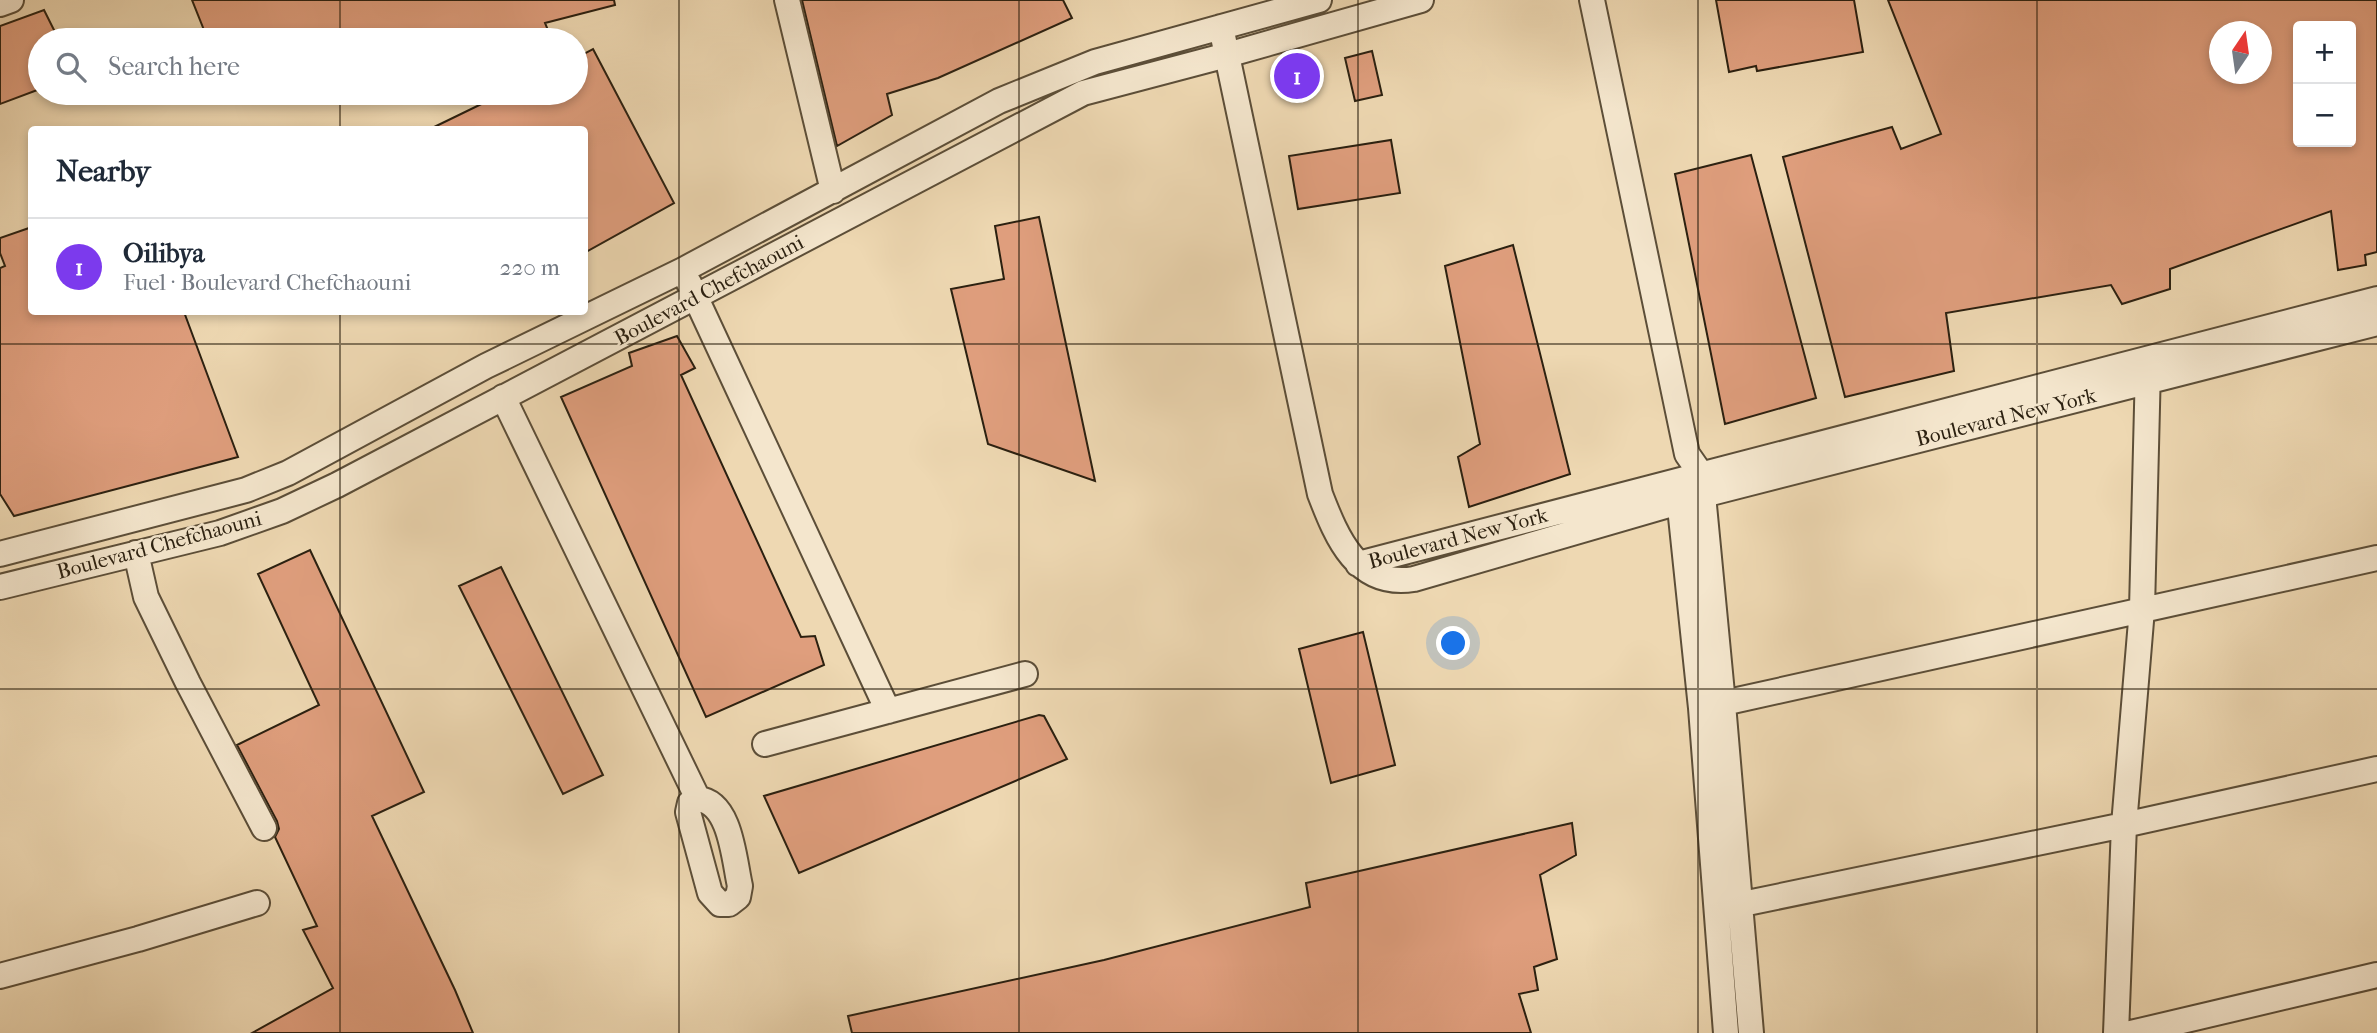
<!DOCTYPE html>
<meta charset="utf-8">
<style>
:root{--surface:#fff;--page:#f2f2f3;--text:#1f2937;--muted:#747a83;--line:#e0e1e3;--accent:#7c3aed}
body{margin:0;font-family:"IM FELL French Canon",serif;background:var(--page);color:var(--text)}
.controls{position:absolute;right:21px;top:21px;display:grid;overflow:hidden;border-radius:7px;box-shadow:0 4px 10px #0003}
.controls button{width:63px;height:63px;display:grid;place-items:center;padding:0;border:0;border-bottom:2px solid var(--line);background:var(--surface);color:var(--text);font:35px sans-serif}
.compass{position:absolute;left:2209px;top:21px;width:63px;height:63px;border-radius:50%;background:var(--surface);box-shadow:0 4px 10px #0003;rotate:13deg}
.you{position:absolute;left:1454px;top:644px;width:24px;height:24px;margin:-18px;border:5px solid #fff;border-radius:50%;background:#1a73e8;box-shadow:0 0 0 10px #1a73e833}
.badge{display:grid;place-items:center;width:46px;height:46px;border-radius:50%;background:var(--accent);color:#fff;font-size:23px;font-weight:700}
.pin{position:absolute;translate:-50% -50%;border:4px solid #fff;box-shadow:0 2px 7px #0006}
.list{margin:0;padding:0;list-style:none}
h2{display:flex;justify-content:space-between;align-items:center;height:91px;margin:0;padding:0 28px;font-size:30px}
h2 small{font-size:23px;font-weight:400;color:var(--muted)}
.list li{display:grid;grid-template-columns:46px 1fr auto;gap:21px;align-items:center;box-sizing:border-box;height:98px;padding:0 28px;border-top:2px solid var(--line)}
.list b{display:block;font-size:26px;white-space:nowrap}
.list p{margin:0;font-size:23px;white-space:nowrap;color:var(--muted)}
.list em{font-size:23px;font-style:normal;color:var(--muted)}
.icon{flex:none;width:38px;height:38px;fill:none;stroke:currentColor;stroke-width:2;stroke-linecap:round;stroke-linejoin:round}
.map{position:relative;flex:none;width:2377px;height:1033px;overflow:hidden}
.search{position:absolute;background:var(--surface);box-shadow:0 4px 10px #0003;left:28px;top:28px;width:560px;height:77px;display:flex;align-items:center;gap:18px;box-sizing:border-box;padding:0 24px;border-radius:38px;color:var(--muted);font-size:26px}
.panel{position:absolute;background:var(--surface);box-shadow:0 4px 10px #0003;left:28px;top:126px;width:560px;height:189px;border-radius:7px}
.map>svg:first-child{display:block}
.building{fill:#df9e7d;stroke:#2b2010;stroke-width:2;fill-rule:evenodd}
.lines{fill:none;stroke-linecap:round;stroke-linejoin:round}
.minor-casing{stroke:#5c4e38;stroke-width:28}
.minor{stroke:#f4e6cd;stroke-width:24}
.grid{fill:none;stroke:#2b2010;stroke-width:2;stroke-opacity:0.55}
.labels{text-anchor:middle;stroke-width:5;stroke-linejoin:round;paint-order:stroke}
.street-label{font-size:21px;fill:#2b2010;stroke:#f4e6cd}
</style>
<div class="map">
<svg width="2377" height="1033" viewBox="0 0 2377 1033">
<rect width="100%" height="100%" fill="#eed8b2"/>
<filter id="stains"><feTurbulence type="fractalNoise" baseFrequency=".00286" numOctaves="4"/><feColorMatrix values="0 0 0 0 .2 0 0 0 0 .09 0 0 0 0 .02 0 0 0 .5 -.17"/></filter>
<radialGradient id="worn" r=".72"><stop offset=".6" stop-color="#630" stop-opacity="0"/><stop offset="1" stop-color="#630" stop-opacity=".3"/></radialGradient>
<path class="building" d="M192,0H614L615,5L545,23L552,40H208Z
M802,0H1063L1072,18L938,78L887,94L892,115L837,146Z
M1716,0H1854L1863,52L1757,71L1756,66L1729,72Z
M1888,0H2377V252L2365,255L2366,265L2338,270L2331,211L2170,269V289L2122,304L2111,285L1946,313L1954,371L1845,397L1783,157L1892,127L1901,149L1941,134ZM2298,26H2351V142H2298ZM2220,32H2262V74H2220Z
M44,10L59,40H40V89L0,104V26Z
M593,49L674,203L584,253V130H428L504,93H576V58Z
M1372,51L1382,95L1355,101L1345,58Z
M1301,58L1307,90L1292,93L1286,61Z
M1391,140L1400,193L1298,209L1289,156Z
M1751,155L1816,398L1725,424L1675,174Z
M1039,217L1095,481L988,444L951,289L1004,279L995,226Z
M32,227V312H184L238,457L14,516L0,494V268L5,266L0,253V238Z
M1513,245L1570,474L1469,507L1458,457L1480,444L1445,266Z
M677,336L695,368L681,375L801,637L815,636L824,665L706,717L561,397L632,366L629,353Z
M310,550L424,792L372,816L455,990L473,1033H252L333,988L303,930L317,926L275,837L279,829L277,821L237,745L319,705L258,574Z
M501,567L603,775L563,794L459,586Z
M1363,632L1395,765L1331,783L1299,649Z
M1039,715L1044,716L1067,759L799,873L764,796Z
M1572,823L1576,855L1540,875L1557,959L1534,967L1538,990L1519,994L1531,1033H852L848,1016L1104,960L1310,907L1306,883Z"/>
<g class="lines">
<g class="minor-casing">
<path id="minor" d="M787,0L833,191
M1592,0L1687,454L1701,474L1723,704L1751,1033
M0,4L11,0
M1221,27L1320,494C1337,538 1357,588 1414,579L1703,495L2377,323
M689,283L888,711
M503,397L698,799
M1678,488L1701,708L1726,1033
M136,553L146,597L188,683L264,828
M0,554L246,490L288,473L486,366L683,270L999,101L1095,62L1319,0
M1358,564L2377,299
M0,587L220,533L282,511L337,485L1083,93L1227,55L1421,0
M1701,708L2377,558
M765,744L1025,674
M698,799C731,802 734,860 740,886L738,897L729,904H720L710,893L688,812L690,803Z
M1718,909L2124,825L2377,769
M0,976L138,939L257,903
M2116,1033L2124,825L2142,609L2148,367
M2131,1033L2377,975"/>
</g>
<use href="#minor" class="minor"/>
</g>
<path class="grid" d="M340,0V40M679,0V1033M1019,0V1033M1358,0V1033M1698,0V1033M2037,0V1033M340,93V130M340,312V1033M0,344H2377M0,689H2377"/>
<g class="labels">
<g class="street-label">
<text transform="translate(709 290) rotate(-28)" y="7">Boulevard Chefchaouni</text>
<text transform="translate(2006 417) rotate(-14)" y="7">Boulevard New York</text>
<text transform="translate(1458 538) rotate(-15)" y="7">Boulevard New York</text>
<text transform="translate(159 545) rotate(-15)" y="7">Boulevard Chefchaouni</text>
</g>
</g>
<rect width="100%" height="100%" filter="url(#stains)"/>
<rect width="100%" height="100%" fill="url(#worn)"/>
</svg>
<div class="controls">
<button>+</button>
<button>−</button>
</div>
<svg class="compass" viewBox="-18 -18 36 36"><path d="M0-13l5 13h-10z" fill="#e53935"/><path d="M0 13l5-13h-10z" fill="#747a83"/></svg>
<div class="you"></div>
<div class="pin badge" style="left:1297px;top:76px">1</div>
<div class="search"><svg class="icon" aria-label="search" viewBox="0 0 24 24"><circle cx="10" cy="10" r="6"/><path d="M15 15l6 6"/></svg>Search here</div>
<section class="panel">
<h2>Nearby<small></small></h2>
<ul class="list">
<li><span class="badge">1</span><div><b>Oilibya</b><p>Fuel · Boulevard Chefchaouni</p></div><em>220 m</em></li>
</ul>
</section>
</div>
